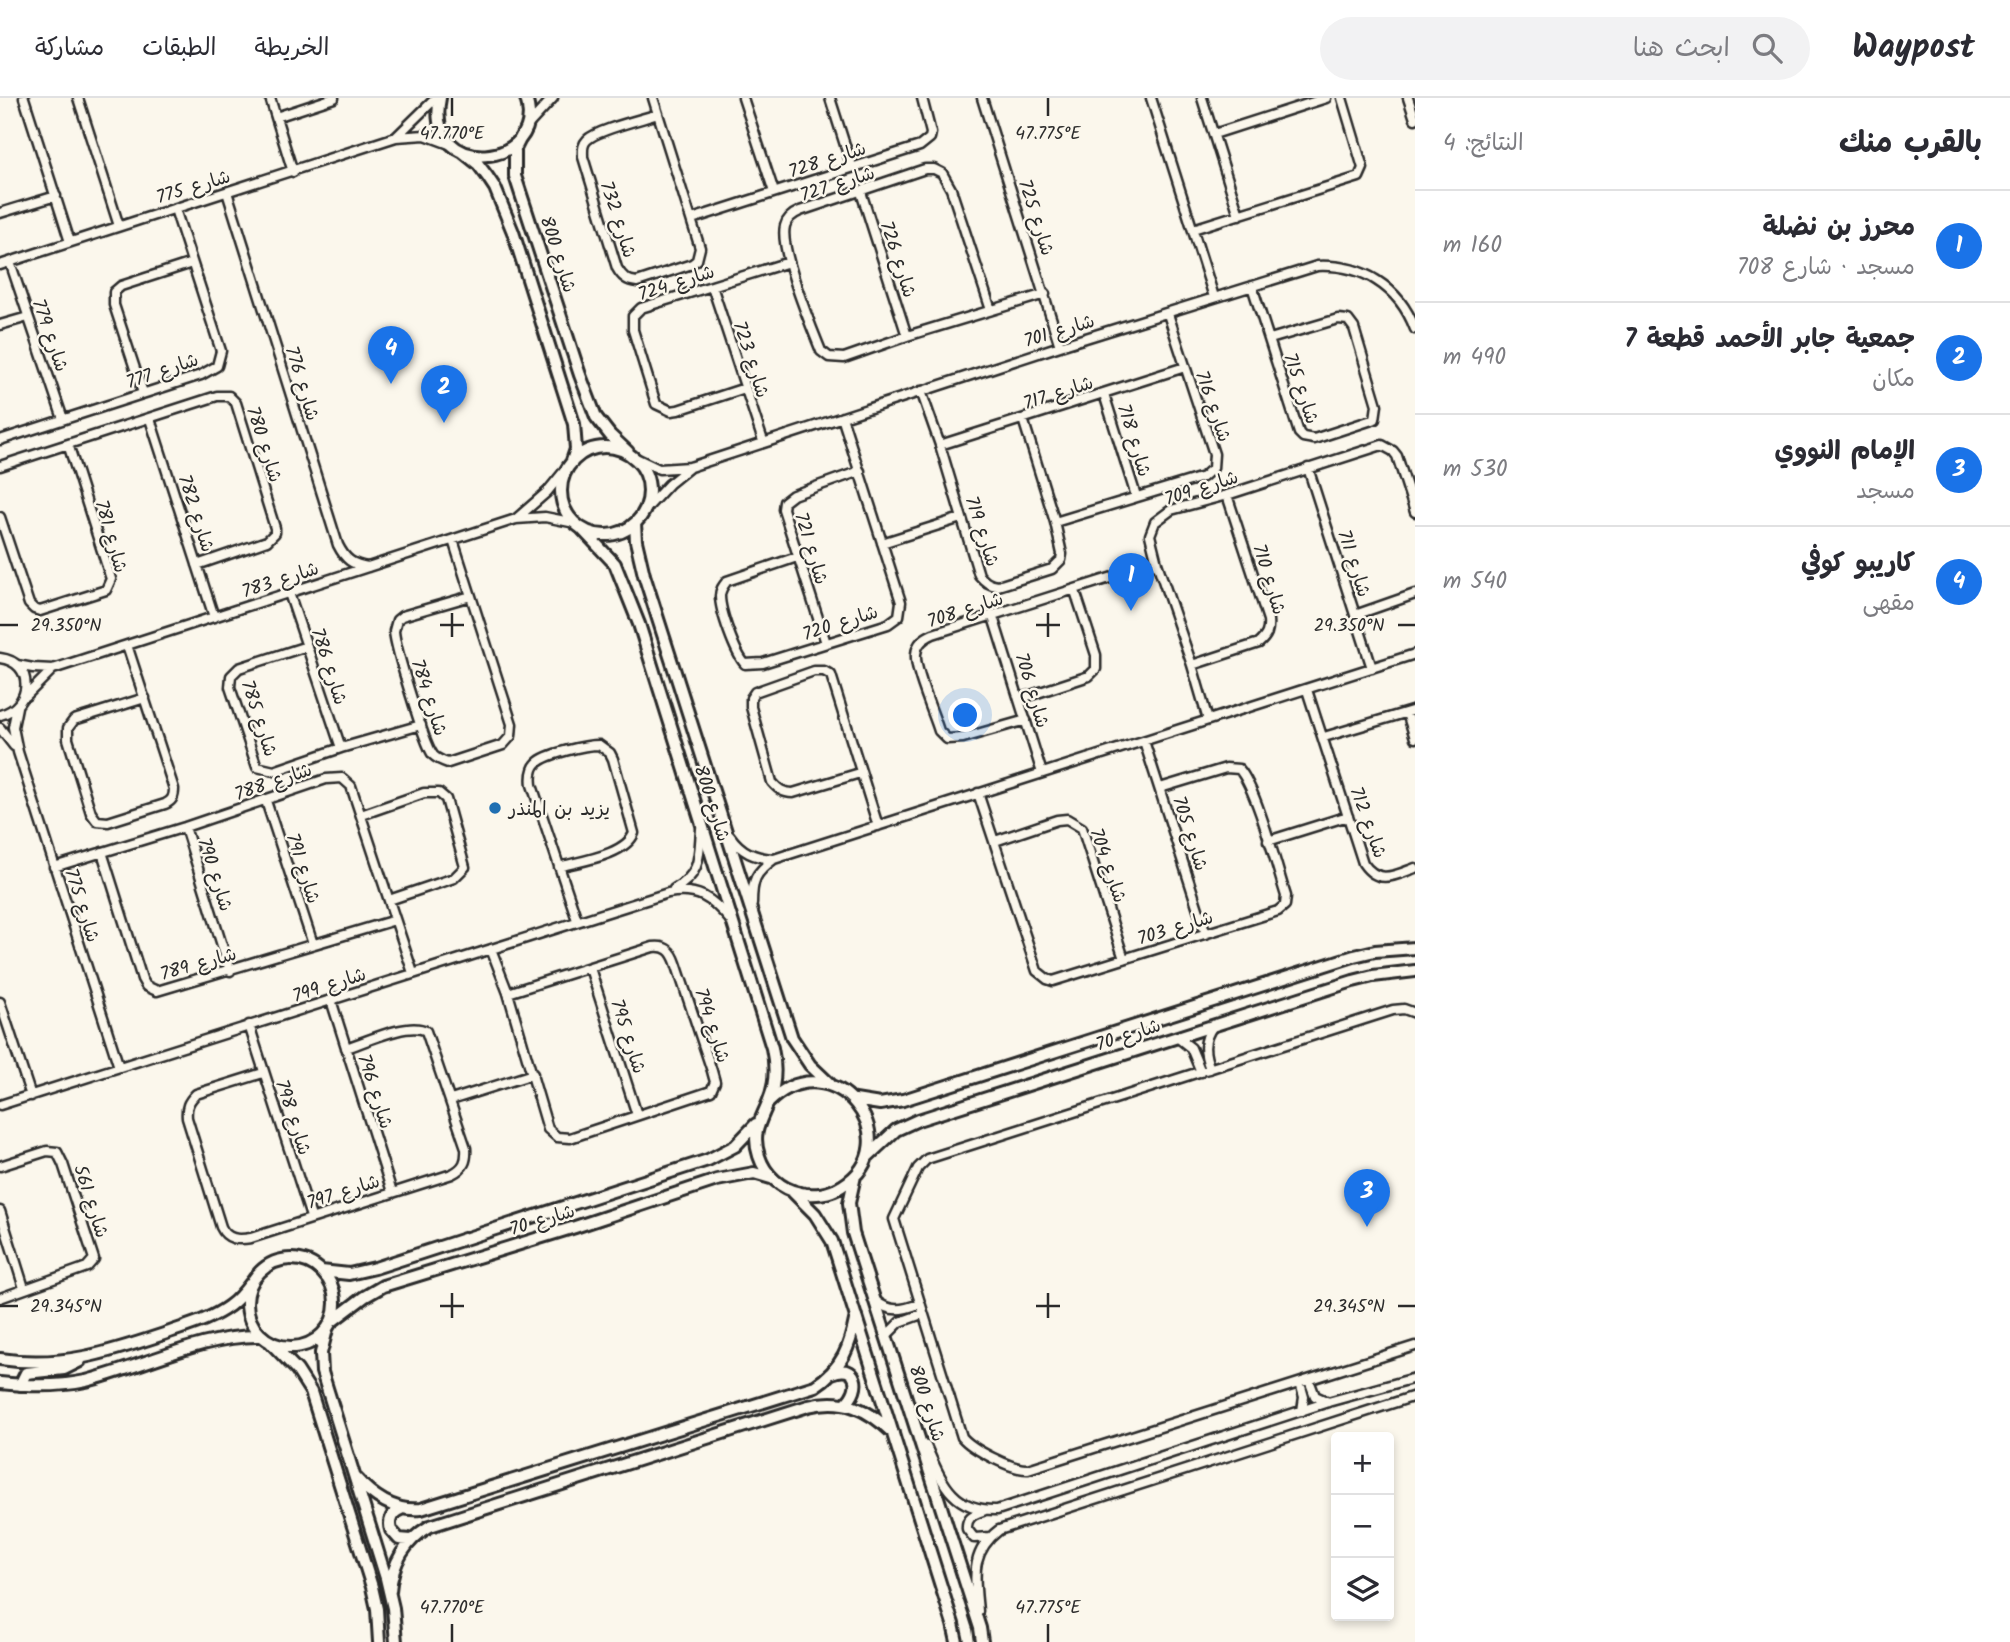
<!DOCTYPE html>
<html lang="ar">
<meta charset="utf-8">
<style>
:root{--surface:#fff;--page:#f2f2f3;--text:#2b2b33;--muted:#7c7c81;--line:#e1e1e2;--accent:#1a73e8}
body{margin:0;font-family:Kalam,"Playpen Sans Arabic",sans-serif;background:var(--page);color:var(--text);direction:rtl}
.controls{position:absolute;right:21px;bottom:21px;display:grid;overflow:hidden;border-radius:7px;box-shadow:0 4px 10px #0003}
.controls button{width:63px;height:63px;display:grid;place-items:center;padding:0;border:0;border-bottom:2px solid var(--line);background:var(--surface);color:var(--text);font:35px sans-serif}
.you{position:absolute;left:966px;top:618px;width:24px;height:24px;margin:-18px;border:5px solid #fff;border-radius:50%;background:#1a73e8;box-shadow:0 0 0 10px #1a73e833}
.badge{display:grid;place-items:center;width:46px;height:46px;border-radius:50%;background:var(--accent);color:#fff;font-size:23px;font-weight:700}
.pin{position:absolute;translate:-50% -58px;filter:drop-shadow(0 2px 4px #0008)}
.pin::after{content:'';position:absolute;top:37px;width:24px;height:21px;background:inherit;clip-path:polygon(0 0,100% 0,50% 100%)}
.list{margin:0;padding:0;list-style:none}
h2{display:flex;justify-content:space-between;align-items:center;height:91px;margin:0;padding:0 28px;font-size:30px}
h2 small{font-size:23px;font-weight:400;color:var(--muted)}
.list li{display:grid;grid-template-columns:46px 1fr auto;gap:21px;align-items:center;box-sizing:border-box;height:112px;padding:0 28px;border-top:2px solid var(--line)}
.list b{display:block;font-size:26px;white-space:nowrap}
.list p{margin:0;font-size:23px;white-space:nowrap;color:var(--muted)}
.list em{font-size:23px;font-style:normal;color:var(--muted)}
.icon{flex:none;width:38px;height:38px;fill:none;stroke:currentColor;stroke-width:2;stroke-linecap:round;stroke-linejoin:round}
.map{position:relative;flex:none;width:1415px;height:1544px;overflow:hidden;direction:ltr}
header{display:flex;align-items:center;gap:42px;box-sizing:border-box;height:98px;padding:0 35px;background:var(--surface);border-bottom:2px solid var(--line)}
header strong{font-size:33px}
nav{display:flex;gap:38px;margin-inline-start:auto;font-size:24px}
.search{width:490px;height:63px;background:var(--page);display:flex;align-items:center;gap:18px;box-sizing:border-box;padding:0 24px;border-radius:38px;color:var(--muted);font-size:26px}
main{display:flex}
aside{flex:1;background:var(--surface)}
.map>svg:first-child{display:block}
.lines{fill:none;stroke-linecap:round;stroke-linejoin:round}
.street-casing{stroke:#2b2b2b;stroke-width:13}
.secondary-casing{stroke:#2b2b2b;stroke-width:16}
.street{stroke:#fbf7ec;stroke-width:8}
.secondary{stroke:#fbf7ec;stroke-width:10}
.ticks{fill:none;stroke:#2b2b2b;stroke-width:2.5}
.poi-dot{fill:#1f6fb2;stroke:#fbf7ec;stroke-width:2.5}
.labels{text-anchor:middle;stroke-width:5;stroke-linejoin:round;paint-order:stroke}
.street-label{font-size:19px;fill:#2b2b2b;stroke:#fbf7ec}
.poi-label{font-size:19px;fill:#2b2b2b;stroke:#fbf7ec;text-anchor:start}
.ticks-label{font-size:18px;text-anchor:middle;fill:#2b2b2b;stroke:#fbf7ec;stroke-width:5;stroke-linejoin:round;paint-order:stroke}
</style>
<header>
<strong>Waypost</strong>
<div class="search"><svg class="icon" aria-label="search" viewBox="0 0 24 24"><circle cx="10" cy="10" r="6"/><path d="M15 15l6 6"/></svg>ابحث هنا</div>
<nav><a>الخريطة</a><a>الطبقات</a><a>مشاركة</a></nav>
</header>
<main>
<aside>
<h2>بالقرب منك<small>النتائج: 4</small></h2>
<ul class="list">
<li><span class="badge">1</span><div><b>محرز بن نضلة</b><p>مسجد · شارع 708</p></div><em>160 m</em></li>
<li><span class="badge">2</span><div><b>جمعية جابر الأحمد قطعة 7</b><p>مكان</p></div><em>490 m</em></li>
<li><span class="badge">3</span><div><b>الإمام النووي</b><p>مسجد</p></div><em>530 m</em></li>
<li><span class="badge">4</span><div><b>كاريبو كوفي</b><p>مقهى</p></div><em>540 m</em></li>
</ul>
</aside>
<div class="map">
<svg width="1415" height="1544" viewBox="0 0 1415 1544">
<rect width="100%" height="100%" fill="#fbf7ec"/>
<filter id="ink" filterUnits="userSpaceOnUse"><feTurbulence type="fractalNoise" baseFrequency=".0143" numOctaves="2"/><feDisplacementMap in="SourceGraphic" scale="14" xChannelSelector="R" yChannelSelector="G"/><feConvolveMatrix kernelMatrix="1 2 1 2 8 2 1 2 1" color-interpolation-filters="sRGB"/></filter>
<g filter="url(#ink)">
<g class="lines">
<g class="street-casing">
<path id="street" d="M24,0L70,144
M78,0L119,128
M270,0L293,74
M653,0L700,150L697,162L692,166L637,184C627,183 622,179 617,170L583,59C583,52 582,47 587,42C596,32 643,21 658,16
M743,0L774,94
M830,0L852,69
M982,0L1060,248
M1151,0L1214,199
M1202,0L1239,117
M1408,0L1415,21
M276,19L334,0
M528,27L553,0
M1214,36L1326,0
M396,39L436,0
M227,94L338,447C345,461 352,467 368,469
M861,94L907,238
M0,115L56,98
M692,121L920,48L930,40L931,35L922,0
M1193,131L1359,79L1363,70L1342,0
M10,164L63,321
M0,167L396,39L425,37L452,47
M712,188L763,343
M1252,188L1299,335L1303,339L1314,341L1375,321L1377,307L1354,230L1348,222L1338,221L1270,241
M991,212L951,91L942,75L934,71H925L800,113C793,116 787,120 785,128C779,152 811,228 821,253L829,259L844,260L907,238L1045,196
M0,227L28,219
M745,290L678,312L671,313L656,306L633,232V218L641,210L789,164
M921,293L940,347L979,477C985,484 989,487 998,488L1052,471L1061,462L1062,456L1055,424L1023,321
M143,295L114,207V194L121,188L192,165
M1104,296L1136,398
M150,321L214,519
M0,342L201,277L217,268L221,253L175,111
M940,347L1185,269
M636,360L659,371L690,369L1060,248L1317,168C1362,166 1399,188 1415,231
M0,368L217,298H229L236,305L275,430V435L267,443L197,467
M1308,370L1372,570
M645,412L669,386L690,369
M0,419L29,506L34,511L40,513L106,492L111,481L68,346
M516,421L547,394L565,372
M1055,424L1203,379L1213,370L1214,356L1168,216
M453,442L512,626L511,638L503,647L448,665C442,663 437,661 433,657C424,645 395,549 394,533L397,522L402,518L471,498
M882,445L961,420
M797,459L727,483C723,488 720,492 720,498C720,513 735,555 745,566L763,565L888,526L899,518L901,504L842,319
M289,495L341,650
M1355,517L1415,496
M993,519L1042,675
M826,545L783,411L784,404L793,397L860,373
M127,547L174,691C174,699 172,703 165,706L108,724L97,723L91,715L68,641V630L74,622L145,600
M307,548L239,570L231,578L230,589L257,669L274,673L341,650L421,627
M0,560C35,564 33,609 0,617
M17,567L33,570L53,571L516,421L545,419L575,425
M1192,567L1259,545C1267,538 1269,533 1268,522L1227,397
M1307,592L1363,765C1378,787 1394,778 1415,770
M26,598L53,571
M1019,601L1089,578L1096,571V557L1075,493
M17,609L13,629L18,654L119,969
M1407,615L1415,640
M1026,622L963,640L947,641L939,633C934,616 914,572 916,556C917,545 924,540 933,536L1157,465
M1208,622L1192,567L1157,465L1150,437L1155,424L1171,412L1227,397L1382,347L1393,353L1397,358L1415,414
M0,630L14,648
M1324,639L1415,612
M1144,643L1206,836
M860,675L793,695C783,695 778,691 772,684L751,609V600L755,594L814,573H824L831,577L878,728
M978,695L1037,873L1047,881L1053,883L1278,813L1285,807L1286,798C1277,770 1256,689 1239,671L1226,670L1160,690
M266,703L313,846
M361,717L424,695H439L446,701L465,769L454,780L389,802
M185,729L230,873
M730,738C741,754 755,760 774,761
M995,743L1057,722L1067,721L1082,730L1124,861
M1268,743L1348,718
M102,754L142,881L146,888L157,893L395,822
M54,769L185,729L326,681L342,680L351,688L413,875
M559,769C580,763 626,757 634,735L613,661L610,655L599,647C585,647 546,656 537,665C531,671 531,679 532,687L577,822
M674,791C701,777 699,758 701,731
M752,806C752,782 755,775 774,761L1415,556
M491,851L508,895L548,1031L557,1039L570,1040L711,993L715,984L712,973L676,865C672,853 666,847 653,849L508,895
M590,870L637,1017
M331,902L392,1094
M0,904L31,998
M1415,915L1404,911L1393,912L927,1061L918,1070L894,1121L962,1339C972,1351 1012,1372 1028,1371L1415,1248
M249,927L311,1119
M1177,939L1191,950L1201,974
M1210,971C1204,955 1202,943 1213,928
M263,975L196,996C188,1004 186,1009 187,1020L221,1129C227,1142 238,1142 251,1140L452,1076C464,1070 467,1063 466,1050L426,933C409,923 365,944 346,950
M451,1002L533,976
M0,1007L668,795C698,790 712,800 730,822
M0,1068L47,1053L57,1054L63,1066L94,1161L87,1169L0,1200
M0,1113L24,1190
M876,1203C890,1215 903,1212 919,1206
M887,1237L900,1224L922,1216
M1309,1282L1315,1298L1328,1304
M1300,1285L1304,1299L1302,1313
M926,1348C942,1384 952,1413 997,1412L1328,1304L1415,1280
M983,1413C973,1416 966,1420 967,1431L974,1440L990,1439
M978,1513C975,1480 969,1455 999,1432L1415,1298"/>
</g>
<g class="secondary-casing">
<path id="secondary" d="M440,0C423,82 549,71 526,0
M522,37L515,51V78L580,277L596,319L610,337L628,354
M463,54L478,66L487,78L495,90L513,134L574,326L576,351L572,363
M561 393a44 44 0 1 1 88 0a44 44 0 1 1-88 0Z
M635,425L636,443L644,477L792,940L810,967L830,986
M582,431L615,466L639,526L772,950C776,968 776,985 769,1002C761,1023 751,1034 759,1058C765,1077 781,1091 800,1095C814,1098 830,1096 842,1088C913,1045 833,940 768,1005
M855,1002L880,1006L903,1002L1354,858L1375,853L1415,850
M867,1059L896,1032L918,1022L1353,883L1373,878L1415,873
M855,1078L849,1105L853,1135L980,1530L982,1544
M793,1094L815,1116L832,1143L953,1526L957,1544
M247 1205a44 44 0 1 1 88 0a44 44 0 1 1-88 0Z
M321,1173L349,1176L375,1170L708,1062L735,1048L756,1026
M331,1224L364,1199L383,1188L575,1129L717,1082L754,1075L771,1080
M327,1231L321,1255L322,1274L386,1480L393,1510L396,1544
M270,1244L297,1272L311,1294L372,1489L377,1511L379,1544
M0,1261C62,1270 107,1255 164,1236C186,1228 210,1222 229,1208C241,1200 249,1187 258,1176
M832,1275C857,1264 863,1291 845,1306
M0,1285C28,1288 58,1289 86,1283C142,1269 205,1236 262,1238
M20,1287L26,1275L64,1271L80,1263
M355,1379C372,1398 394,1414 421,1411L815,1288C843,1270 850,1248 856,1218
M401,1411C392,1414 388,1423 391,1432L399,1441L411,1442
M390,1493C392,1465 406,1442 430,1428L808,1308C844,1299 868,1311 893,1335"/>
</g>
<use href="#street" class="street"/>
<use href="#secondary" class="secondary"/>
</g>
</g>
<path class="ticks" d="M452,0V18M1048,0V18M452,515V539M1048,515V539M0,527H18M440,527H464M1036,527H1060M1398,527H1415M452,1195V1220M1048,1195V1220M0,1208H18M440,1208H464M1036,1208H1060M1398,1208H1415M452,1526V1544M1048,1526V1544"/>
<circle class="poi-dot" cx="495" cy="710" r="7"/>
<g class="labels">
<g class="street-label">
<text transform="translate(827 61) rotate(-18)" y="7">شارع 728</text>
<text transform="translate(837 85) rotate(-18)" y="7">شارع 727</text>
<text transform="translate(193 88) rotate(-17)" y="7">شارع 775</text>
<text transform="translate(1037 119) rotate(72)" y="7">شارع 725</text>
<text transform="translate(619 121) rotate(72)" y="7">شارع 732</text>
<text transform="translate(559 156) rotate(72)" y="7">شارع 800</text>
<text transform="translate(899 161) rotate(72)" y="7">شارع 726</text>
<text transform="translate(676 184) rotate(-18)" y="7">شارع 724</text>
<text transform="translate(1059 232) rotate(-17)" y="7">شارع 701</text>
<text transform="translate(51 237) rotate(71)" y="7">شارع 779</text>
<text transform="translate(752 261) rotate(72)" y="7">شارع 723</text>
<text transform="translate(162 272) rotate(-19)" y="7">شارع 777</text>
<text transform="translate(303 285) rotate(73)" y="7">شارع 776</text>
<text transform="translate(1302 290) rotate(71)" y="7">شارع 715</text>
<text transform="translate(1058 294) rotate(-18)" y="7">شارع 717</text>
<text transform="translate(1214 308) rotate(71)" y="7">شارع 716</text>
<text transform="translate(1135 342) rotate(73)" y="7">شارع 718</text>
<text transform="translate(265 346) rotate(72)" y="7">شارع 780</text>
<text transform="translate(1201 389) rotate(-18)" y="7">شارع 709</text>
<text transform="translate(197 415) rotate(72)" y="7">شارع 782</text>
<text transform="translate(983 433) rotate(72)" y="7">شارع 719</text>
<text transform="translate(112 438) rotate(74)" y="7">شارع 781</text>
<text transform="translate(812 450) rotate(73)" y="7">شارع 721</text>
<text transform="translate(1355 465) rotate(72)" y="7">شارع 711</text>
<text transform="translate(280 481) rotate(-18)" y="7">شارع 783</text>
<text transform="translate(1270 481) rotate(73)" y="7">شارع 710</text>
<text transform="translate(965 511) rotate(-18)" y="7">شارع 708</text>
<text transform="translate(840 524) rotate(-18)" y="7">شارع 720</text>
<text transform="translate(330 568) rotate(72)" y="7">شارع 786</text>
<text transform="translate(1033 592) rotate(73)" y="7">شارع 706</text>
<text transform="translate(430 599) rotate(72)" y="7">شارع 784</text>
<text transform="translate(260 620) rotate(72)" y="7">شارع 785</text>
<text transform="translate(273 683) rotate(-19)" y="7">شارع 788</text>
<text transform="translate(713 705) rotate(72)" y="7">شارع 800</text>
<text transform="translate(1369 724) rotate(70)" y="7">شارع 712</text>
<text transform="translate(1191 735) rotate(72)" y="7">شارع 705</text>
<text transform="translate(1109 767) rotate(71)" y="7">شارع 704</text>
<text transform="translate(304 770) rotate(72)" y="7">شارع 791</text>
<text transform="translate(216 776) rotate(72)" y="7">شارع 790</text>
<text transform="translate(83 807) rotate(72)" y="7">شارع 775</text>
<text transform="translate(1175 829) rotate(-17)" y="7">شارع 703</text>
<text transform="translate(198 865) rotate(-16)" y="7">شارع 789</text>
<text transform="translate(329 886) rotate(-18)" y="7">شارع 799</text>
<text transform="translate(713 927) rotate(72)" y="7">شارع 794</text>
<text transform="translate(1128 936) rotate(-18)" y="7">شارع 70</text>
<text transform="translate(629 938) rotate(72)" y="7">شارع 795</text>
<text transform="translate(376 993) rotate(72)" y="7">شارع 796</text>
<text transform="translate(294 1019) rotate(72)" y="7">شارع 798</text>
<text transform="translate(343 1093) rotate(-18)" y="7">شارع 797</text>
<text transform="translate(92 1103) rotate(72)" y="7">شارع 561</text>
<text transform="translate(542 1121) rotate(-17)" y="7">شارع 70</text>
<text transform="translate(928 1305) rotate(72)" y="7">شارع 800</text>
</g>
<g class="poi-label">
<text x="509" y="717">يزيد بن المنذر</text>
</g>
</g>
<g class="ticks-label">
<text x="452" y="41">47.770°E</text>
<text x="1048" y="41">47.775°E</text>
<text x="66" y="533">29.350°N</text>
<text x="1349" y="533">29.350°N</text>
<text x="66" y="1214">29.345°N</text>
<text x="1349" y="1214">29.345°N</text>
<text x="452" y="1515">47.770°E</text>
<text x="1048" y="1515">47.775°E</text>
</g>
</svg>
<div class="controls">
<button>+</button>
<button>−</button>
<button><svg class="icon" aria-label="layers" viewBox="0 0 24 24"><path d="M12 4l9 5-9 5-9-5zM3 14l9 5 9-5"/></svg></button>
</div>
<div class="you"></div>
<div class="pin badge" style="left:1131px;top:513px">1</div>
<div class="pin badge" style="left:444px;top:325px">2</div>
<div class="pin badge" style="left:1367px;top:1129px">3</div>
<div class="pin badge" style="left:391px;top:286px">4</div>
</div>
</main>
